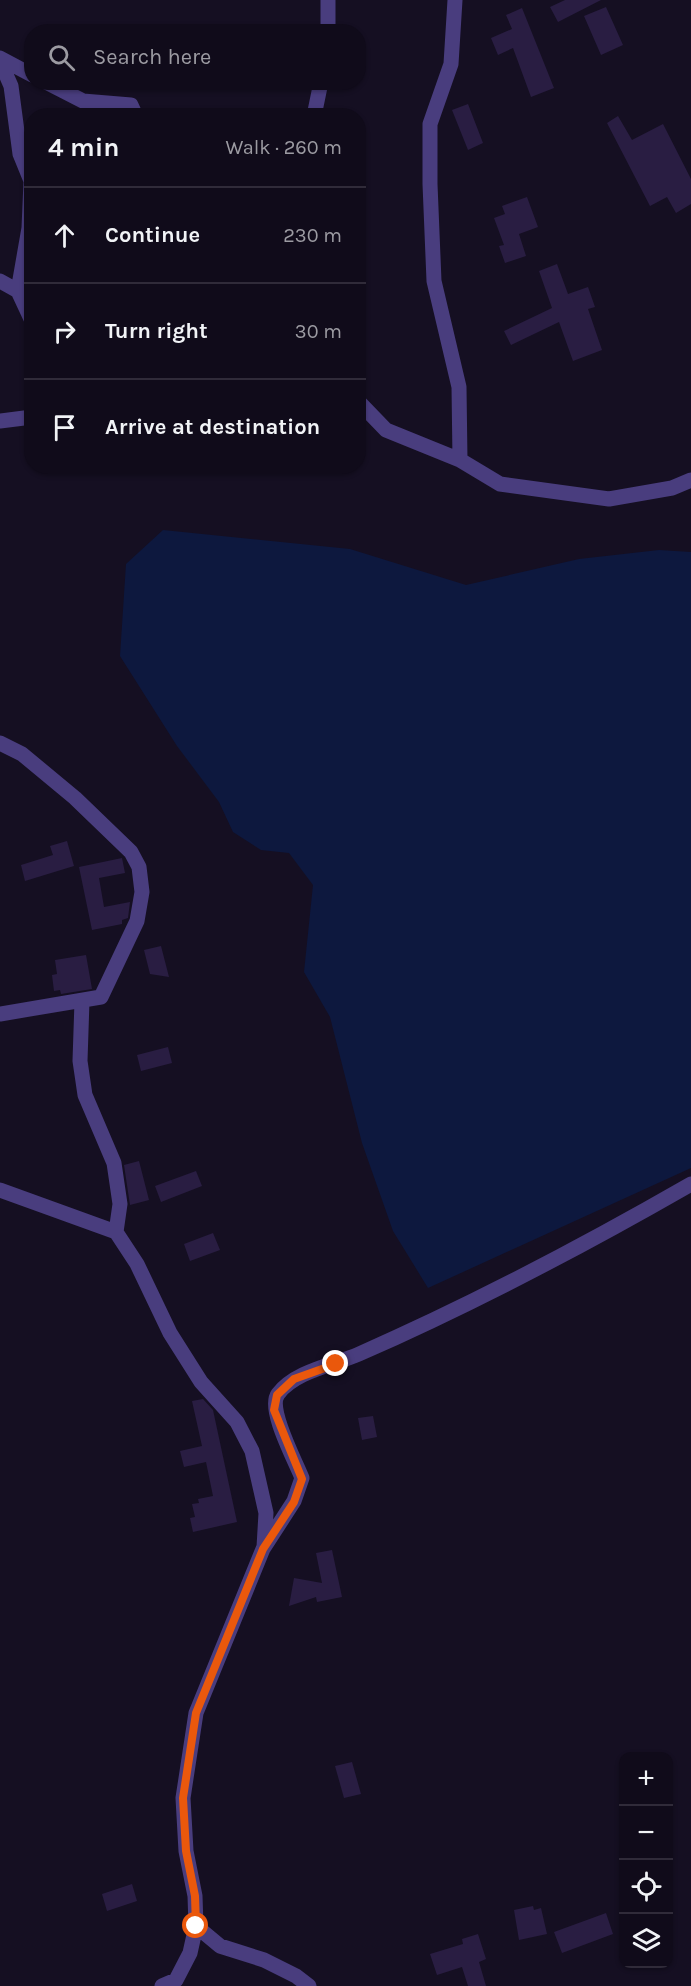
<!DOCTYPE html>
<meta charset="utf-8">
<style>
:root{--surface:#100b1a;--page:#1e1927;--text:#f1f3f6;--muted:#9c9ba2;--line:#302b39}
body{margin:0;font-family:Karla,sans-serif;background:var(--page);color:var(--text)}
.controls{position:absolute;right:18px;bottom:18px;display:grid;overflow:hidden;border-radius:12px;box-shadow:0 2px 4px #0004}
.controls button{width:54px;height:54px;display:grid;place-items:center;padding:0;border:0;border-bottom:2px solid var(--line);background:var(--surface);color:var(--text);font:30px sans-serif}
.stop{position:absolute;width:18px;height:18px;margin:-14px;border:4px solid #ea580c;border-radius:50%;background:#fff}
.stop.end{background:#ea580c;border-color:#fff;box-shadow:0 2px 6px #0008}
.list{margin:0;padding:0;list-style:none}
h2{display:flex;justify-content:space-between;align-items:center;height:78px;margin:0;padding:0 24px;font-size:26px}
h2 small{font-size:20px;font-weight:400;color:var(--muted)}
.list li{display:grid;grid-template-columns:39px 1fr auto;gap:18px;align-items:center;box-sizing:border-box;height:96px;padding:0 24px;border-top:2px solid var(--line)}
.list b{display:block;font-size:22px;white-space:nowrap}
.list em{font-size:20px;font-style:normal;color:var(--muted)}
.icon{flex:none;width:33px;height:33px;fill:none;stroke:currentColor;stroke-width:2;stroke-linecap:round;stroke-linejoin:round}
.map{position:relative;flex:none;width:691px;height:1986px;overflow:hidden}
.search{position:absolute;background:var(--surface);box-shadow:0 2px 4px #0004;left:24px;top:24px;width:342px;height:66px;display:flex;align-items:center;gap:15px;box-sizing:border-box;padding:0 21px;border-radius:24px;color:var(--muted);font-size:22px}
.panel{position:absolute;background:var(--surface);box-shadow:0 2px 4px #0004;left:24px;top:108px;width:342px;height:366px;border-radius:24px}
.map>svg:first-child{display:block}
.water{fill:#0d183e}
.building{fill:#291d42}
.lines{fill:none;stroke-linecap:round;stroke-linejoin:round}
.minor{stroke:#493d7e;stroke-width:15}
.route{stroke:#ea580c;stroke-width:8}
</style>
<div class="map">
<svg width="691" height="1986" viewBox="0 0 691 1986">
<rect width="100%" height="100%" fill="#150f22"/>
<path class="water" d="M163,530L350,549L466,585L579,559L659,550L691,552V1168L428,1288L393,1231L362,1143L330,1017L304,972L313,885L289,853L261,850L233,832L219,802L177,746L120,656L126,564Z"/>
<path class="building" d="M565,0H601L558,22L550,7Z
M606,7L623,45L601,55L584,16Z
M522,8L554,88L531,97L513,48L498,55L491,38L512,29L506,15Z
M468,104L483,143L468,150L452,110Z
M618,116L632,140L663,124L691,179V204L676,213L667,197L650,206L607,123Z
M527,197L538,227L519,234L526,256L505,263L499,246L504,245L494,218L505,214L502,206Z
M557,264L568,294L588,287L595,307L588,309L602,350L573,361L559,322L511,345L504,331L552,308L539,271Z
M67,841L74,866L25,881L21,865L53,855L50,846Z
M122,858L125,873L99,878L104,907L130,902L128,918L122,920V924L92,930L79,867Z
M161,946L169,977L150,974L144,950Z
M86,955L92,989L61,994L60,990L54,991L52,975L57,974L55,960Z
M168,1047L172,1063L141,1071L137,1055Z
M139,1161L149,1200L130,1205L124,1165Z
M196,1171L202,1186L161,1202L155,1186Z
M213,1233L220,1250L190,1261L184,1244Z
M203,1399L213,1410L237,1522L193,1532L190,1518L195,1517L192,1504L199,1503L198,1499L213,1496L206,1462L184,1467L180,1451L202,1446L192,1401Z
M373,1416L377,1437L362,1440L358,1418Z
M332,1550L342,1597L317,1602L316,1597L289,1606L294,1578L322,1583L316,1553Z
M352,1762L361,1794L344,1798L335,1766Z
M132,1884L137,1901L107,1911L102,1894Z
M533,1906L534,1910L541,1908L547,1934L519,1940L514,1910Z
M606,1913L613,1934L562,1953L554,1932Z
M478,1934L486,1959L479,1962L486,1986H468L462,1967L437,1975L430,1954L463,1944L462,1939Z"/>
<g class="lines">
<path class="minor" d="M328,0V32
M455,0L451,64L430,124V184L434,281L459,387L460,460
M0,58L32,75
M0,61L11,86L20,154L31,181L29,228L18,291
M46,82L83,101L131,105L136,116
M314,116L321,82
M0,281L18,291L32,321
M358,401L386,430L460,460L500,484L609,499L672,488L691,480
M0,421L32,417
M0,743L22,754L75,798L131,852L139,867L142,892L137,921L101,997L0,1014
M82,1001L80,1061L85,1095L114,1163L120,1204L116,1232
M0,1190L116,1232L137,1264L170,1333L201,1382L237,1422L252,1451L266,1513L264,1547
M196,1926L220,1946L264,1960L296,1976L309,1986
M162,1986L176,1980L190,1953L196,1926L195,1896L186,1851L183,1798L196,1713L263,1549L294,1501L302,1478C295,1460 267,1409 278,1394C295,1371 334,1365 359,1354C473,1304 583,1246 691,1184"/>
</g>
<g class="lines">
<path class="route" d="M196,1926L195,1896L186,1851L183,1798L196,1713L263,1549L294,1502L302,1479L274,1410L277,1395L294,1379L336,1364"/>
</g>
</svg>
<div class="controls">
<button>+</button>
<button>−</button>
<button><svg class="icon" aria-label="locate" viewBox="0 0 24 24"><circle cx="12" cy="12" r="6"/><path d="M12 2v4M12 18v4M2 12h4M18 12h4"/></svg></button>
<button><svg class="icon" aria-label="layers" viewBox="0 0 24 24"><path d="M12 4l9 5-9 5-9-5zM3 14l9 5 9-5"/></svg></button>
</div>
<div class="stop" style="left:196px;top:1926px"></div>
<div class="stop end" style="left:336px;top:1364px"></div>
<div class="search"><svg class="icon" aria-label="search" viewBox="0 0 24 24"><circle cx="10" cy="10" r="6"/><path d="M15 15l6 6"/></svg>Search here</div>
<section class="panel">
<h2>4 min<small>Walk · 260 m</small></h2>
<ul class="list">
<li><svg class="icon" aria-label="ahead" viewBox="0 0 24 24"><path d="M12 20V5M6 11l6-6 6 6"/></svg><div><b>Continue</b></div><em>230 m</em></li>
<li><svg class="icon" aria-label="right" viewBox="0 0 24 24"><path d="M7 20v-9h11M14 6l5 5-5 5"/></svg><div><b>Turn right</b></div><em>30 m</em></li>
<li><svg class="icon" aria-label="arrive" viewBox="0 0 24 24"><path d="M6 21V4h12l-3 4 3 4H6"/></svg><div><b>Arrive at destination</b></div></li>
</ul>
</section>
</div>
